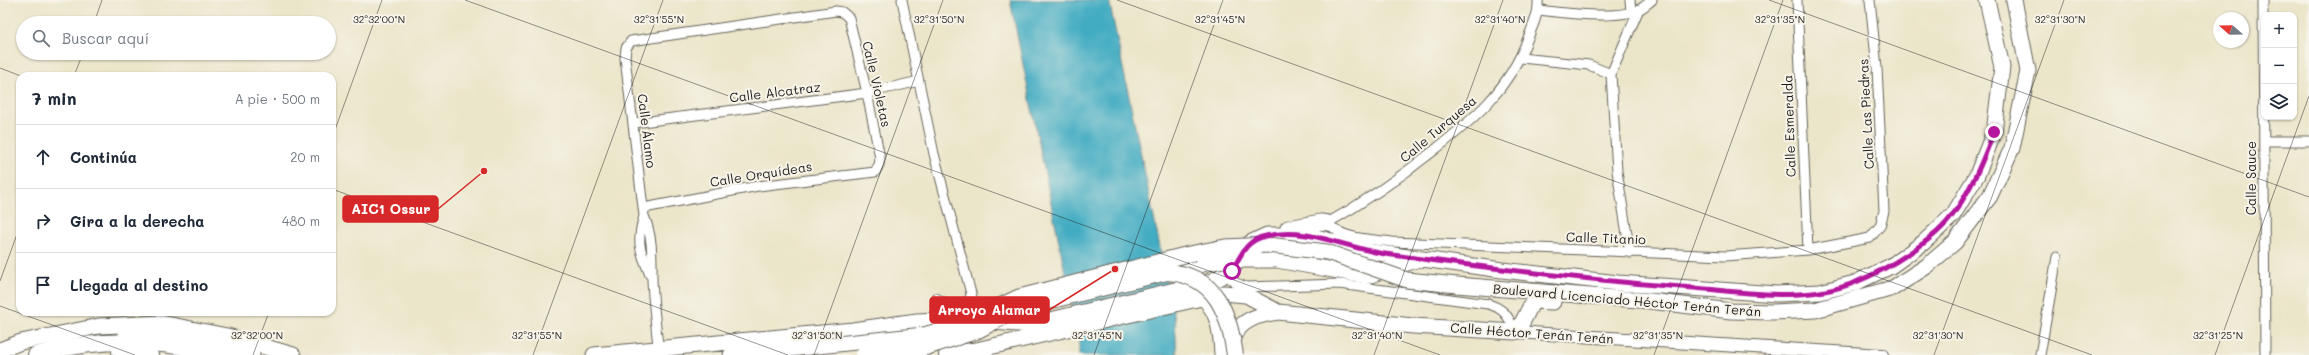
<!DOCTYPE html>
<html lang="es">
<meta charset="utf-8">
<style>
:root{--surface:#fff;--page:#f2f2f3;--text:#1f2937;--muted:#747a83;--line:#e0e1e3}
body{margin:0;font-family:Mali,sans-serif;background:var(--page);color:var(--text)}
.controls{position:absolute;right:12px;top:12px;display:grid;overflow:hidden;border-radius:8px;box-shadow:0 1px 3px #0004}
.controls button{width:36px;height:36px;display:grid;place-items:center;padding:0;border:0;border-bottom:1px solid var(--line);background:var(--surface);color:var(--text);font:20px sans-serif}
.compass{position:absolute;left:2213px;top:12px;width:36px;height:36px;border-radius:50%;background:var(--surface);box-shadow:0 1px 3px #0004;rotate:290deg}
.stop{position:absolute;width:12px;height:12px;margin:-9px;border:3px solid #b5179e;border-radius:50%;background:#fff}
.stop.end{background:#b5179e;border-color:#fff;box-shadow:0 1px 4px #0008}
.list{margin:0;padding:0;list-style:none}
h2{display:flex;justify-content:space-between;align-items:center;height:52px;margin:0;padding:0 16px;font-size:17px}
h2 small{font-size:13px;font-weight:400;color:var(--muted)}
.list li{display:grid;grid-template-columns:26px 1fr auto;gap:12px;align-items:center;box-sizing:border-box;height:64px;padding:0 16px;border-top:1px solid var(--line)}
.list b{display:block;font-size:15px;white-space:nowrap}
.list em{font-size:13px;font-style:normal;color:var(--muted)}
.icon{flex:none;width:22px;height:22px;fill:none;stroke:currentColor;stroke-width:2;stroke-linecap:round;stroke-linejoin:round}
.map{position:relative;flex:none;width:2309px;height:355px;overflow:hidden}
.search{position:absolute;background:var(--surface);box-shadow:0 1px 3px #0004;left:16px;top:16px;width:320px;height:44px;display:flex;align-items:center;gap:10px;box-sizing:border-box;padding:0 14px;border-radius:22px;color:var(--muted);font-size:15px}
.panel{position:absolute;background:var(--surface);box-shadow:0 1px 3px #0004;left:16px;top:72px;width:320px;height:244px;border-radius:12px}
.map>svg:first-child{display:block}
.water{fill:#43acc2;stroke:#30646f}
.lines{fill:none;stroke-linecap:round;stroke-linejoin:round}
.minor-casing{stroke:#646259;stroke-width:11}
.tertiary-casing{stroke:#646259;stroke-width:14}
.primary-casing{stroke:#646259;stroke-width:17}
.trunk-casing{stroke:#646259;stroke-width:18}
.minor{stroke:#fff;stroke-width:9}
.tertiary{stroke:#fff;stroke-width:12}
.primary{stroke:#fff;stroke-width:15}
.trunk{stroke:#fff;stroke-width:16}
.primary-bridge-casing{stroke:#646259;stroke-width:17;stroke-linecap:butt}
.trunk-bridge-casing{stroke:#646259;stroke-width:18;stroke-linecap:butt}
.primary-bridge{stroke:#fff;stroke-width:15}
.trunk-bridge{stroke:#fff;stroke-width:16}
.route{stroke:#b5179e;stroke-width:5}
.ticks{fill:none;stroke:#1c1c1c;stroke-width:1;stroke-opacity:0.45}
.labels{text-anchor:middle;stroke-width:4;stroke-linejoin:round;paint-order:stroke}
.street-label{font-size:13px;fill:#1c1c1c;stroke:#f7f3e8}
.ticks-label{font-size:10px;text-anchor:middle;fill:#1c1c1c;stroke:#f7f3e8;stroke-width:4;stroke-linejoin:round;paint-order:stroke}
.leader{fill:none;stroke:#d62828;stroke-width:1.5}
.callout-dot{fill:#d62828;stroke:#f7f3e8;stroke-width:1.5}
.callout{fill:#d62828;stroke:#d62828;stroke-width:1.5}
.callout-label{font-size:14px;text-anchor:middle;font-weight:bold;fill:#fff}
</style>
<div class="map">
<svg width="2309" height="355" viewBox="0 0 2309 355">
<rect width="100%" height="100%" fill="#f7f3e8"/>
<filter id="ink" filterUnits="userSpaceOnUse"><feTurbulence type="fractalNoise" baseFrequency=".025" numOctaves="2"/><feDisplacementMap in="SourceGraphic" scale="8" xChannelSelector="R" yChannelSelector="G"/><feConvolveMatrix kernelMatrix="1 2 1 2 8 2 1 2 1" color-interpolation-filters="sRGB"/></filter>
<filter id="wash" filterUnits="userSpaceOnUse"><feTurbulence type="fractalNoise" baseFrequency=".012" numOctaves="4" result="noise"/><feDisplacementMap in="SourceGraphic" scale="16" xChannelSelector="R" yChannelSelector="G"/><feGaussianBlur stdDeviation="0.9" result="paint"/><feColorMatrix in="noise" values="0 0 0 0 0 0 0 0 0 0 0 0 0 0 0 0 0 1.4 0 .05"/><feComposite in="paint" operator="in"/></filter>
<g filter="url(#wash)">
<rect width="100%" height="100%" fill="#ebe5c9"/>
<path class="water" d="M1010,0H1109L1175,320L1177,355H1079V341Z"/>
</g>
<g filter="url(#ink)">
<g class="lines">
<g class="minor-casing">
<path id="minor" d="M902,0L934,154L978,320
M1630,0L1631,12
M1797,0L1808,250
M2263,0L2265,355
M1539,10C1562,13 1620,20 1640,9C1644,7 1648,3 1652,0
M1521,58L1589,65L1611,74
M634,123L867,93L919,81
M2264,141H2309
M644,208L758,186L875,172L879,165L880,158L867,93L849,18L842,12L836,11L631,41L626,48L625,58L644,216C653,237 652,257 652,279C653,304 656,328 659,353
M644,216C636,242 640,251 650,275
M1328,223C1342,240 1372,239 1392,242L1725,256L1808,250L1870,238L1880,226L1884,211L1877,68L1870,0
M1324,225C1363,203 1397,180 1432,152C1474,119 1509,90 1528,38C1533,25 1539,14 1538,0
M1630,253L1617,171L1611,74L1639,9
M1226,275L1236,283L1246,287L1339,284L1488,304C1504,308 1509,317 1515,332
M936,298L943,302L950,320
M958,319L971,296
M2040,355L2057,257"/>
</g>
<g class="tertiary-casing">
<path id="tertiary" d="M1515,332L1882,355"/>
</g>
<g class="primary-casing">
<path id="primary" d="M1288,228L1321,222L1328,223
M1257,260H1277L1367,276L1416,260
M1167,272L1203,264
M1457,285L1650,301L1731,311L1772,312L1815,310L1893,288L1927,266L1955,242L1990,196L2012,148L2028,71L2014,0
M1197,292C1218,308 1221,330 1222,354
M126,334C168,331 212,343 252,355
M0,350L21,342L99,326L161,323L227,336L293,355
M972,351L1223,293L1246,295L1278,312
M594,355L853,330L917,321L958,319L1030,325L1212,281L1232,271L1240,255L1250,243L1267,235H1284L1316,237L1372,252L1502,270L1618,283L1777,294L1820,292L1855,283L1891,266L1923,243L1953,215L1977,175L1994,132L2002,67L1987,0
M731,355L808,347
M1224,355C1235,325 1247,316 1278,312L1413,326L1515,332L1519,329L1533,301L1553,302"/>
</g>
<g class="trunk-casing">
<path id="trunk" d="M120,352L150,355
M36,355C95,338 158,338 218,355
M947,355L972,351L983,355"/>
</g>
<use href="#minor" class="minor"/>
<use href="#tertiary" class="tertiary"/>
<use href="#primary" class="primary"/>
<use href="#trunk" class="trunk"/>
<g class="primary-bridge-casing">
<path id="primary-bridge" d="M1203,264L1224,260H1257
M808,347L924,335L962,324L1019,297L1189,254L1225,247L1268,245L1327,252L1407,280L1457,285"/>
</g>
<g class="trunk-bridge-casing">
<path id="trunk-bridge" d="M864,355L923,348L976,331L1019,308L1167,272C1216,275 1229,313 1235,355"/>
</g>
<use href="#primary-bridge" class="primary-bridge"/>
<use href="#trunk-bridge" class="trunk-bridge"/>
</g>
</g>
<g class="lines" filter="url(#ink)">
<path class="route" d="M1232,271C1241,255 1246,240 1266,236C1306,226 1346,248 1385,254C1488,268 1590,281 1694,288C1746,292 1806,303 1856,282C1886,270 1936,240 1954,213C1972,188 1983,160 1994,132"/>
</g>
<path class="ticks" d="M465,0L1440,355M1117,0L2092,355M1769,0L2309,197M94,23L102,0M0,68L21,76M74,76L83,53M332,138L382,0M332,189L788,355M0,281L20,226M0,306L135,355M253,355L269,312M533,355L663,0M814,355L943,0M1094,355L1223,0M1374,355L1503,0M1654,355L1783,0M1934,355L2064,0M2215,355L2309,96"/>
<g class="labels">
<g class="street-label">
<text transform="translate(877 84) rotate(77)" y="5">Calle Violetas</text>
<text transform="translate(775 92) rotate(-7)" y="5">Calle Alcatraz</text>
<text transform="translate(1866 114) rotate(-93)" y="5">Calle Las Piedras</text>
<text transform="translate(1789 126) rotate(-92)" y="5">Calle Esmeralda</text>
<text transform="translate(1438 129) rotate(-40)" y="5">Calle Turquesa</text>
<text transform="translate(647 131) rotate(83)" y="5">Calle Álamo</text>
<text transform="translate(761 174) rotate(-9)" y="5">Calle Orquídeas</text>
<text transform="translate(2251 178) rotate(-90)" y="5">Calle Sauce</text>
<text transform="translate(1606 238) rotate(2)" y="5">Calle Titanio</text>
<text transform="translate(1627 300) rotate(5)" y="5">Boulevard Licenciado Héctor Terán Terán</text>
<text transform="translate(1532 333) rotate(4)" y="5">Calle Héctor Terán Terán</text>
</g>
</g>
<g class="ticks-label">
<text x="379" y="23">32°32'00"N</text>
<text x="659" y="23">32°31'55"N</text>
<text x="939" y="23">32°31'50"N</text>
<text x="1220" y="23">32°31'45"N</text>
<text x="1500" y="23">32°31'40"N</text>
<text x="1780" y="23">32°31'35"N</text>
<text x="2060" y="23">32°31'30"N</text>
<text x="257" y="339">32°32'00"N</text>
<text x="537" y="339">32°31'55"N</text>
<text x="817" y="339">32°31'50"N</text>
<text x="1097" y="339">32°31'45"N</text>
<text x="1377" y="339">32°31'40"N</text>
<text x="1658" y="339">32°31'35"N</text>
<text x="1938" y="339">32°31'30"N</text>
<text x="2218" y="339">32°31'25"N</text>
</g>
<path class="leader" d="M484 171L438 209M1115 269L1049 310"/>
<g class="callout-dot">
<circle cx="484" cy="171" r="4"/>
<circle cx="1115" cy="269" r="4"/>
</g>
<g class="callout">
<rect x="343" y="196" width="95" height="26" rx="4"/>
<rect x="930" y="297" width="119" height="26" rx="4"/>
</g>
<g class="callout-label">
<text x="391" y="214">AIC1 Ossur</text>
<text x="989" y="315">Arroyo Alamar</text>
</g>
</svg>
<div class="controls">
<button>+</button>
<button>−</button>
<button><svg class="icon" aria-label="layers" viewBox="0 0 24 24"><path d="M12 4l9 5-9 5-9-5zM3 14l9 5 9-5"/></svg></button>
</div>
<svg class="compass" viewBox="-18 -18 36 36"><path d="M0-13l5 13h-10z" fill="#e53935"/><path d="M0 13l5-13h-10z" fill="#747a83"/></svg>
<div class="stop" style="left:1232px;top:271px"></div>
<div class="stop end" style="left:1994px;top:132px"></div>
<div class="search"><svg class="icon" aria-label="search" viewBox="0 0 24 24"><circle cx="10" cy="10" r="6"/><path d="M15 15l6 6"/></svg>Buscar aquí</div>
<section class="panel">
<h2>7 min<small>A pie · 500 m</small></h2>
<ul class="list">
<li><svg class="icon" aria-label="ahead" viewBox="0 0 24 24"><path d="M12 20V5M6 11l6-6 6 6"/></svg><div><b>Continúa</b></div><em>20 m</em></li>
<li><svg class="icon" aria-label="right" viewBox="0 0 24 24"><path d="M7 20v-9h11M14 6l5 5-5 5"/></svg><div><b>Gira a la derecha</b></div><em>480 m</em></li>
<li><svg class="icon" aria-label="arrive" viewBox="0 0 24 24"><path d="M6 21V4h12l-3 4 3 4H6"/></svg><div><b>Llegada al destino</b></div></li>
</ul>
</section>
</div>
